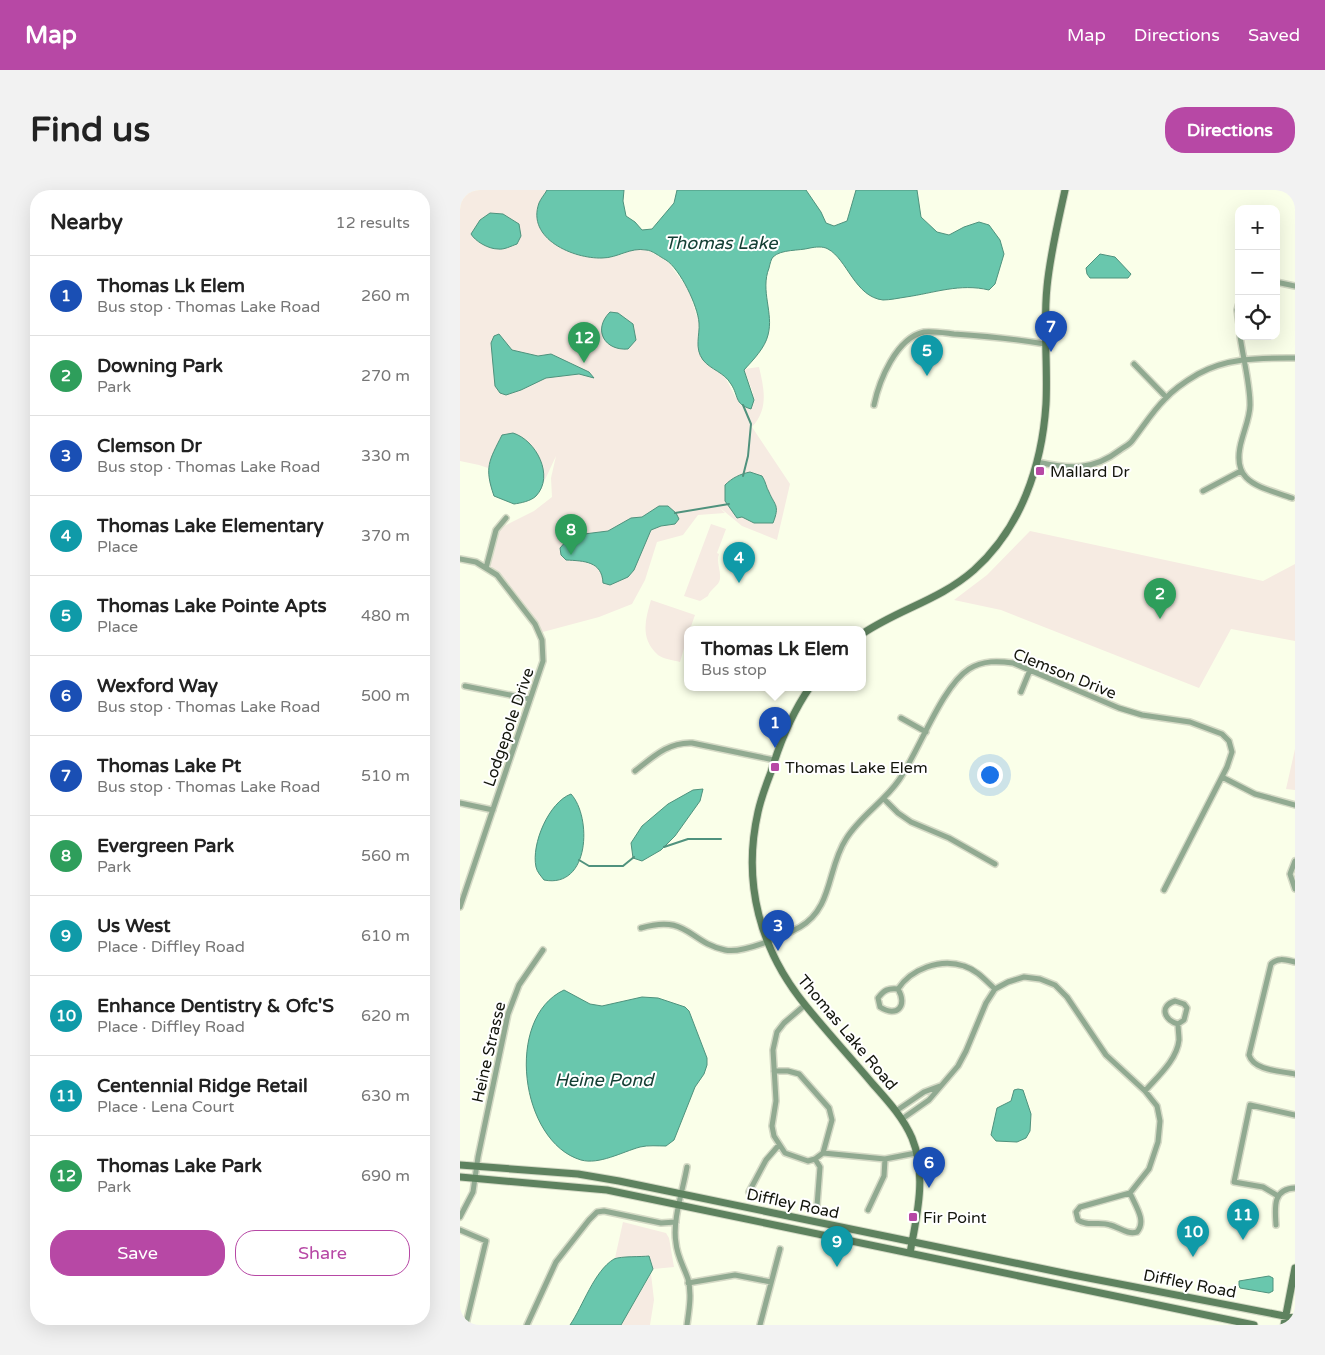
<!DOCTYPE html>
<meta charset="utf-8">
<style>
:root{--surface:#fff;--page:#f2f2f2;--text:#222;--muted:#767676;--line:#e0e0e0;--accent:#b748a5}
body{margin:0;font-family:"Varela Round",sans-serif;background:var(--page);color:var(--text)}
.controls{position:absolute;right:15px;top:15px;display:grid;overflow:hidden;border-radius:10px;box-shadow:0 5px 20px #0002}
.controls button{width:45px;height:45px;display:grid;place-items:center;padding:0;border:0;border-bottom:1px solid var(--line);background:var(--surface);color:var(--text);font:25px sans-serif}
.you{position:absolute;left:529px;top:584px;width:18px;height:18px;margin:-12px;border:4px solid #fff;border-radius:50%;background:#1a73e8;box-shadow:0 0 0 8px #1a73e833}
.badge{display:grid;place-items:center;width:32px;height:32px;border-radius:50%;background:var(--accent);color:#fff;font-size:16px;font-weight:700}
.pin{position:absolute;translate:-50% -41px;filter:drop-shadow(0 1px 2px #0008)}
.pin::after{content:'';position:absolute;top:26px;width:18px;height:15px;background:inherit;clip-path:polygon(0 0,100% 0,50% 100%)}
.popup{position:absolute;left:224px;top:436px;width:182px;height:65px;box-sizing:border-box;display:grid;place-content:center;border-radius:10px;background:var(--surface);filter:drop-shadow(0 1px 4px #0005);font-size:16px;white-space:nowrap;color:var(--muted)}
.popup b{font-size:19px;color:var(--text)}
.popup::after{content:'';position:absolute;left:50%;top:100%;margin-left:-10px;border:10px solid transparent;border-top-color:var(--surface)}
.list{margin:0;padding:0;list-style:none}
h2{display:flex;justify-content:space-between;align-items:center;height:65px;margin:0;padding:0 20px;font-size:21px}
h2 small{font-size:16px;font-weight:400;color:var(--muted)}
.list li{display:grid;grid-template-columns:32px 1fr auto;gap:15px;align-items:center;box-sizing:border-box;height:80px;padding:0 20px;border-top:1px solid var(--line)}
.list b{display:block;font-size:19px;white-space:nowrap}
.list p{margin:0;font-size:16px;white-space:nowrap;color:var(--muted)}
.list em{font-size:16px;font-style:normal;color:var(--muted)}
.actions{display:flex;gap:10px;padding:15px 20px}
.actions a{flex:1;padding:11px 0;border:1px solid var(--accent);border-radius:20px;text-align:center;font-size:18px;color:var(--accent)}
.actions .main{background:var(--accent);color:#fff}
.icon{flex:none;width:28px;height:28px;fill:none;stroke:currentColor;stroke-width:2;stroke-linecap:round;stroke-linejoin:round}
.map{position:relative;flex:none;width:835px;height:1135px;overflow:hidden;border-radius:20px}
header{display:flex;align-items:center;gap:30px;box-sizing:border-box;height:70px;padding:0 25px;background:var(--accent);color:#fff}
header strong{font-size:24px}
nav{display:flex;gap:28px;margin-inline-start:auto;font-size:18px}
.intro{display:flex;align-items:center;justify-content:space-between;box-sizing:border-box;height:120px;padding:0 30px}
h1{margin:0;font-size:35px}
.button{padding:12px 22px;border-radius:20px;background:var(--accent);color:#fff;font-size:18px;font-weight:700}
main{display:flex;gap:30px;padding:0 30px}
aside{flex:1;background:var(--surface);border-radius:20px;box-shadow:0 5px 20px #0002}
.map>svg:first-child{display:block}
.green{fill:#f6ebe2}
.water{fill:#69c7ad;stroke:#4f927d}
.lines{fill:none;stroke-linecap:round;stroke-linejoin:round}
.stream{stroke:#4f927d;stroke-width:2}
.street-casing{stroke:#d5dac6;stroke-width:8}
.secondary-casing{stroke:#d5dac6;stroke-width:9}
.street{stroke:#91aa91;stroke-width:5}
.secondary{stroke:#5e825f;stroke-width:7}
.poi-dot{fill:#b748a5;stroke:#fff;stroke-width:2}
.labels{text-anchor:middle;stroke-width:4;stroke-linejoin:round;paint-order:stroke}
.poi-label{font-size:16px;fill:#13150c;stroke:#fff;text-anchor:start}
.street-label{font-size:16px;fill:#13150c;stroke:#fff}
.water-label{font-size:18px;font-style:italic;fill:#154035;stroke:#fff}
</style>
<header>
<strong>Map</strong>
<nav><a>Map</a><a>Directions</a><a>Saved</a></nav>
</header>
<div class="intro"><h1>Find us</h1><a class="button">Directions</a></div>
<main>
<aside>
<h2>Nearby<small>12 results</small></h2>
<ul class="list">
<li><span class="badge" style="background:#1a4fb4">1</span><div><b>Thomas Lk Elem</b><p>Bus stop · Thomas Lake Road</p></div><em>260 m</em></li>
<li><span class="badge" style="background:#2e9e5b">2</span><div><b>Downing Park</b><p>Park</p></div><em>270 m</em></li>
<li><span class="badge" style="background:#1a4fb4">3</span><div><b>Clemson Dr</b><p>Bus stop · Thomas Lake Road</p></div><em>330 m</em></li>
<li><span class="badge" style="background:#0f9aa8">4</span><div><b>Thomas Lake Elementary</b><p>Place</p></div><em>370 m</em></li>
<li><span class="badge" style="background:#0f9aa8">5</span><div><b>Thomas Lake Pointe Apts</b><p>Place</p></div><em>480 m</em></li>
<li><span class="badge" style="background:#1a4fb4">6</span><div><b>Wexford Way</b><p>Bus stop · Thomas Lake Road</p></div><em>500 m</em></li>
<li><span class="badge" style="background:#1a4fb4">7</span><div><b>Thomas Lake Pt</b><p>Bus stop · Thomas Lake Road</p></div><em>510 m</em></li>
<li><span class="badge" style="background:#2e9e5b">8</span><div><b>Evergreen Park</b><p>Park</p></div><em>560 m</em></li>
<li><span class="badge" style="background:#0f9aa8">9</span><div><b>Us West</b><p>Place · Diffley Road</p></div><em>610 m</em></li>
<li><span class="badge" style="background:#0f9aa8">10</span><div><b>Enhance Dentistry &amp; Ofc'S</b><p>Place · Diffley Road</p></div><em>620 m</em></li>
<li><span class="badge" style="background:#0f9aa8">11</span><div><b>Centennial Ridge Retail</b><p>Place · Lena Court</p></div><em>630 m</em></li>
<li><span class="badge" style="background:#2e9e5b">12</span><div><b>Thomas Lake Park</b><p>Park</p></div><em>690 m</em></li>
</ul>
<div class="actions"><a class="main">Save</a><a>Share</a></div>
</aside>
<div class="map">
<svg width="835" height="1135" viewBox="0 0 835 1135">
<rect width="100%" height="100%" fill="#faffe9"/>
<path class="green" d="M0,0H87L79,13L161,65L173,59L188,60L208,72L228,99L239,132L238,147L263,183L276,208L293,203L284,179L299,177C304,198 309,219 292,237L330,294L317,350L282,336L259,317L265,323L238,325L223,345L197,352L185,390L172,414L139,427L79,443L37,385L26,378L36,340L74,321L92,307L91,288L96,266L83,294L75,307L34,306L29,292L28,278L19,275L0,271Z
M251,334L266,339L257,363L259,364C256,373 261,380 260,389C259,396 250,399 248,406L240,411L224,406Z
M570,341L803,391L835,374V451L771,439L739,498L541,420L494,410L527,385Z
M191,410L235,425L230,439H228L227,448L220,472C213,470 203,469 198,465C180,449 185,430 191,410Z
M835,559V600L826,599Z
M163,1032L206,1043L209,1048L214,1077L193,1079L189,1066L155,1068Z
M191,1084L194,1110L190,1135H161Z"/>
<path class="water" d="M87,0H164L163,11L166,26L175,32L182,40L192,39L214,13L217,0H346L361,22L366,33L374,36L387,31L396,0H457L461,27L477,42L489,45L504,37L519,32L529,35L540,50L544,64L535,94L529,100C500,93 474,103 446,107C439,108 430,110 423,110C395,107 387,69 368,59C363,56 355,57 350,58C339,61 321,59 313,67C311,69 310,74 309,78C300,101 314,123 308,145C305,158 293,170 284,180L294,210L291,219C274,214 279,206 271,194C264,182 251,180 243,170C234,158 240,145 239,133C238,116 220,79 206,70C200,67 192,60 186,60C170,57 158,68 142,68C114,69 66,49 79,13C81,8 85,4 87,0Z
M30,23L43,24L59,34L61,46L57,54C51,56 44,60 38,59C28,59 15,51 11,44L20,30Z
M640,64L655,67L671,84L668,88H630L627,84L626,78Z
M150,122L158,123L173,134L176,150L168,159C145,161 132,140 150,122Z
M39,144L52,160L78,166L91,164L129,182L134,188L119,184L86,188L61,200L46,205L40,203L35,196L33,175L31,153L34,146Z
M53,243C76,250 95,286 76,306C71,311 61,313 54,314L34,306C24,277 29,271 42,245Z
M290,282L302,286C306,292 306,297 309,302C315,316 320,315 313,333H294L282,327L277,328L265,311V295C272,288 280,284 290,282Z
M199,316H208L216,323L219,329L215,334L201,336L191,340L174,380L168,387L150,395L143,393C142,371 124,371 106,370L101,365L100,358L107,350L124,344L148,341L171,328L182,327Z
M243,599L240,611L215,646L201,660L182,671L173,668L171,653L182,636L208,614L233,600Z
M111,604C132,627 130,699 84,690C81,686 77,682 76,677C71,654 89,612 111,604Z
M104,800L130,814L142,816L182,807L198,808L225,817L229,821L247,868V875L244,884L235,897L214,950L206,956C198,956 188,955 180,957C162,962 139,975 121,970C60,952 44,828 104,800Z
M558,899L563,900L571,924L570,941L566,948L557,952L536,951L531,945L537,918L551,911L554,900Z
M189,1066L193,1079L161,1135H110C123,1116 134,1081 154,1069C161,1066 181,1067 189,1066Z
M809,1086L813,1088V1101L809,1103L780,1098L779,1095V1091Z"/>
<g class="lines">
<path class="stream" d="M283,215L291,234L288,266L283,286
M215,323L269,314
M204,657L228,649H261
M119,670L129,676H163L174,667"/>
<g class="street-casing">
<path id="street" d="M816,92L835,96
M779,113L777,120L779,134
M780,146C783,168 790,193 790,215C790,226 785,238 782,249C769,293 798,296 832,308
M674,174L706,207
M414,215C419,191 436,148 464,142C473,141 485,143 494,144C525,146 555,149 585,154
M577,272C609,279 633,281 660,260C664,257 669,255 672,251C683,237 692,222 705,209C714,199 726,191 738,184C768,167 802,168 835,168
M743,301L781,281
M0,369L16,372L37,385L75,434L82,450L83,471L0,717
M26,378L36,340L46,328
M5,496L70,509
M561,502L570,480
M441,528L466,542
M175,581C193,567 208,552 232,553L314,570
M762,587L795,604L835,615
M424,609L438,623L451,632L489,648L535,674
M0,613L33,620
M835,671L830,684L835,699
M181,738C228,724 228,752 265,760C282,764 324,746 340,737C373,718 367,678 386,649C400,626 424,612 439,590C459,561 482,496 509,479C523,470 539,471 553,473L659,518L682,525L730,532L762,544L769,551L772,562L767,577L704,700
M835,772C826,770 818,767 811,774L789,865C794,881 821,881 835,884
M438,799C448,816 437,828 420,817L418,808C424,800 428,798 438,799C451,779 480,768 504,776C517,780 526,791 535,799
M314,881H328L339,884L369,918L372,930L363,963L355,969L348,971L325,963L314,946L312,936L316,911L313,860L317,842L324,833L345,815
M685,901C697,887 717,870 719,850C719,845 718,839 718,834L724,830L727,818L724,814L715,811C699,816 704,830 718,834
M436,921L464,902L480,896
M442,929L469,910L498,876L506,861L526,813L535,799L548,792L564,787L580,789L595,795L607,807L646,865L685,901L697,916L700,931L698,952L689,979L670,1003L620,1017L616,1022L618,1030C627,1037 639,1031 650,1035C659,1037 667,1045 677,1042C687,1031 675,1015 670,1003
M363,963L425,969L456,963
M355,969L360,977L357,1016
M289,1002L306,970L319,955
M818,1006L803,997L774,992L790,915L835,925
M408,1020L424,986L425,969
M0,1027L13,1002L18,967L48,824L59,795L83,760
M816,1035C815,1018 812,999 835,998
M0,1040L26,1051L6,1134H0
M228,1093L275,1085L311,1092
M67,1135L96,1072L129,1030L137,1022L144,1021L201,1033L216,1032
M227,1135C229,1120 232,1104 228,1089C224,1077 217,1066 216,1053C212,1031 223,1000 227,977
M300,1135L320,1059"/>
</g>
<g class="secondary-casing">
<path id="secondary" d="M402,444C439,419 480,410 514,380C561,338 582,276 586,214C588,175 583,136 587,97C590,65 598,32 605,0
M350,497C332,523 320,552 311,582C306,595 301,608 298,622C282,693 300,760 346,816C367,842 390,867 412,893C427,910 443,927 452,948C467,985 457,1025 450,1063
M0,975L118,984L159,991L613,1085L835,1128
M0,987L147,1000L794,1135
M824,1135L835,1078"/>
</g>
<use href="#street" class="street"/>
<use href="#secondary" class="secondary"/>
</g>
<g class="poi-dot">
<rect x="575" y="276" width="10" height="10" rx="2.5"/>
<rect x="310" y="572" width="10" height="10" rx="2.5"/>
<rect x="448" y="1022" width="10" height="10" rx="2.5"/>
</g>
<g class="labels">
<g class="poi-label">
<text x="590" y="287">Mallard Dr</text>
<text x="325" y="583">Thomas Lake Elem</text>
<text x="463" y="1033">Fir Point</text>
</g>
<g class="street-label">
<text transform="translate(605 483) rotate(22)" y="6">Clemson Drive</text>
<text transform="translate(48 537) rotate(-71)" y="6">Lodgepole Drive</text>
<text transform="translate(388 842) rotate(50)" y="6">Thomas Lake Road</text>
<text transform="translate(28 862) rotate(-77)" y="6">Heine Strasse</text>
<text transform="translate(333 1013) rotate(12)" y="6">Diffley Road</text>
<text transform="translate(730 1093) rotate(11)" y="6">Diffley Road</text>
</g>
<g class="water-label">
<text x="261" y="59">Thomas Lake</text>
<text x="144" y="896">Heine Pond</text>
</g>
</g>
</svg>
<div class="controls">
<button>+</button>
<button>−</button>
<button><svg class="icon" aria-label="locate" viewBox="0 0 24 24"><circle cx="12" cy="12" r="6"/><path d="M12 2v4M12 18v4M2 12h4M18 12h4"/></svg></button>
</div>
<div class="you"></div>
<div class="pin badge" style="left:315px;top:558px;background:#1a4fb4">1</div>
<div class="popup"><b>Thomas Lk Elem</b>Bus stop</div>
<div class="pin badge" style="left:700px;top:429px;background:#2e9e5b">2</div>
<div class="pin badge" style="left:318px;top:761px;background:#1a4fb4">3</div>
<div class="pin badge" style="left:279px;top:393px;background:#0f9aa8">4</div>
<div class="pin badge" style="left:467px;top:186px;background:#0f9aa8">5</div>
<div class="pin badge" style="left:469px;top:998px;background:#1a4fb4">6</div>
<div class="pin badge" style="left:591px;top:162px;background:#1a4fb4">7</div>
<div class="pin badge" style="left:111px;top:365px;background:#2e9e5b">8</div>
<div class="pin badge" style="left:377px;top:1077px;background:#0f9aa8">9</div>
<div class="pin badge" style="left:733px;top:1067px;background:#0f9aa8">10</div>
<div class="pin badge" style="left:783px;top:1050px;background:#0f9aa8">11</div>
<div class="pin badge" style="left:124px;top:173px;background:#2e9e5b">12</div>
</div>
</main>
